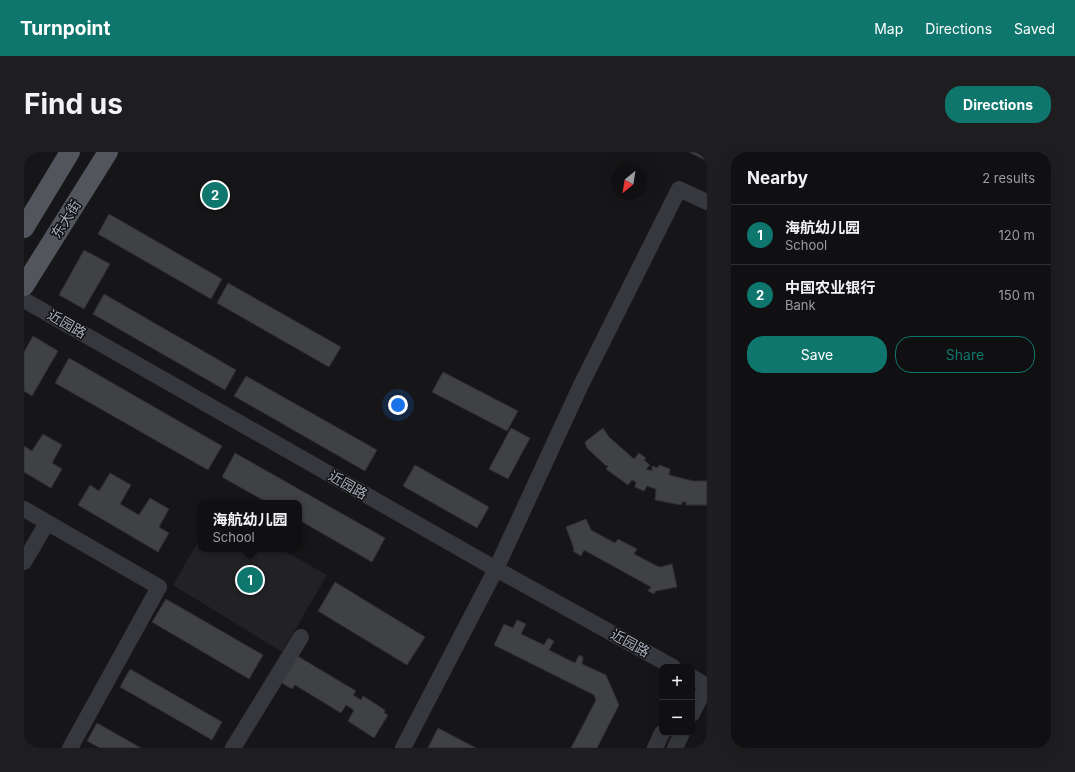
<!DOCTYPE html>
<meta charset="utf-8">
<style>
:root{--surface:#101012;--page:#1e1e20;--text:#f1f3f6;--muted:#9c9d9f;--line:#303032;--accent:#0f766e}
body{margin:0;font-family:Inter,"Noto Sans SC",sans-serif;background:var(--page);color:var(--text)}
.controls{position:absolute;right:12px;bottom:12px;display:grid;overflow:hidden;border-radius:8px;box-shadow:0 4px 16px #0002}
.controls button{width:36px;height:36px;display:grid;place-items:center;padding:0;border:0;border-bottom:1px solid var(--line);background:var(--surface);color:var(--text);font:20px sans-serif}
.compass{position:absolute;left:587px;top:12px;width:36px;height:36px;border-radius:50%;background:var(--surface);box-shadow:0 4px 16px #0002;rotate:210deg}
.you{position:absolute;left:374px;top:253px;width:14px;height:14px;margin:-10px;border:3px solid #fff;border-radius:50%;background:#1a73e8;box-shadow:0 0 0 6px #1a73e833}
.badge{display:grid;place-items:center;width:26px;height:26px;border-radius:50%;background:var(--accent);color:#fff;font-size:13px;font-weight:700}
.pin{position:absolute;translate:-50% -50%;border:2px solid #fff;box-shadow:0 1px 4px #0006}
.popup{position:absolute;left:174px;top:348px;width:104px;height:52px;box-sizing:border-box;display:grid;place-content:center;border-radius:8px;background:var(--surface);filter:drop-shadow(0 1px 3px #0005);font-size:13px;white-space:nowrap;color:var(--muted)}
.popup b{font-size:15px;color:var(--text)}
.popup::after{content:'';position:absolute;left:50%;top:100%;margin-left:-8px;border:8px solid transparent;border-top-color:var(--surface)}
.list{margin:0;padding:0;list-style:none}
h2{display:flex;justify-content:space-between;align-items:center;height:52px;margin:0;padding:0 16px;font-size:17px}
h2 small{font-size:13px;font-weight:400;color:var(--muted)}
.list li{display:grid;grid-template-columns:26px 1fr auto;gap:12px;align-items:center;box-sizing:border-box;height:60px;padding:0 16px;border-top:1px solid var(--line)}
.list b{display:block;font-size:15px;white-space:nowrap}
.list p{margin:0;font-size:13px;white-space:nowrap;color:var(--muted)}
.list em{font-size:13px;font-style:normal;color:var(--muted)}
.actions{display:flex;gap:8px;padding:12px 16px}
.actions a{flex:1;padding:9px 0;border:1px solid var(--accent);border-radius:16px;text-align:center;font-size:14px;color:var(--accent)}
.actions .main{background:var(--accent);color:#fff}
.map{position:relative;flex:none;width:683px;height:596px;overflow:hidden;border-radius:16px}
header{display:flex;align-items:center;gap:24px;box-sizing:border-box;height:56px;padding:0 20px;background:var(--accent);color:#fff}
header strong{font-size:19px}
nav{display:flex;gap:22px;margin-inline-start:auto;font-size:14px}
.intro{display:flex;align-items:center;justify-content:space-between;box-sizing:border-box;height:96px;padding:0 24px}
h1{margin:0;font-size:28px}
.button{padding:10px 18px;border-radius:16px;background:var(--accent);color:#fff;font-size:14px;font-weight:700}
main{display:flex;gap:24px;padding:0 24px}
aside{flex:1;background:var(--surface);border-radius:16px;box-shadow:0 4px 16px #0002}
.map>svg:first-child{display:block}
.built{fill:#222225}
.building{fill:#404145;stroke:#303034}
.lines{fill:none;stroke-linecap:round;stroke-linejoin:round}
.minor{stroke:#37383d;stroke-width:16}
.major{stroke:#53555c;stroke-width:20}
.labels{text-anchor:middle;stroke-width:3;stroke-linejoin:round;paint-order:stroke}
.street-label{font-size:14px;fill:#a8adb8;stroke:#111113}
</style>
<header>
<strong>Turnpoint</strong>
<nav><a>Map</a><a>Directions</a><a>Saved</a></nav>
</header>
<div class="intro"><h1>Find us</h1><a class="button">Directions</a></div>
<main>
<div class="map">
<svg width="683" height="596" viewBox="0 0 683 596">
<rect width="100%" height="100%" fill="#161618"/>
<path class="built" d="M177,385V397H257L303,423L258,500L149,433Z"/>
<path class="building" d="M665,0H683V9Z
M85,62L198,127L187,147L74,82Z
M60,98L86,112L60,157L35,143Z
M204,131L317,195L305,215L193,151Z
M80,142L212,218L201,238L69,162Z
M9,184L34,199L8,244L0,239V200Z
M45,206L198,294L184,318L31,231Z
M419,220L494,259L483,279L408,240Z
M222,224L353,298L341,319L210,244Z
M487,276L506,286L484,327L465,317Z
M579,276L585,285L610,307L615,301L622,306L620,308L626,313L622,317L628,319V314L634,316L635,313L646,317L645,323L669,329H683V353H662V350H658L657,353L631,348L632,337L623,334L620,339L611,335L612,330L608,328L604,333L582,317L584,314L581,313L563,296L561,290Z
M19,282L38,293L28,311L38,317L27,336L0,320V294L8,299Z
M211,301L361,386L348,410L275,368V351H244L198,325Z
M391,313L465,355L453,376L379,334Z
M86,321L107,333L96,352L115,363L126,346L145,357L135,375L145,381L134,400L54,353L66,333L75,339Z
M562,367L567,378L591,391L594,387L613,397L610,402L631,413L636,415L648,412L653,435L632,439L630,442L624,439L627,435L560,398L557,404L549,399L550,397L542,375Z
M311,430L401,485L383,513L294,459Z
M142,447L239,503L225,527L128,470Z
M493,468L502,472L497,482L520,493L524,486L530,489L525,498L551,511L555,503L559,505L558,512L582,523L595,553L573,596H547L572,548L570,543L470,493L480,472L489,476Z
M270,502L332,539L329,543L337,548L339,544L361,558L360,561L364,563L350,586L324,569L330,558L322,553L317,561L271,533L268,537L258,531Z
M106,517L198,570L188,588L96,535Z
M73,571L117,596H76L63,589Z
M414,576L452,596H404Z"/>
<g class="lines">
<path class="minor" d="M0,148L472,417L649,515
M0,357L135,435L46,596
M0,410L23,371
M668,525L683,534
M668,562L682,534
M209,596L277,485
M379,596L472,417L556,235L655,37L683,50
M631,596L638,581
M651,596L658,581"/>
<path class="major" d="M0,76L46,0
M0,134L84,0"/>
</g>
<g class="labels">
<g class="street-label">
<text transform="translate(42 67) rotate(-58)" y="5">东大街</text>
<text transform="translate(43 172) rotate(30)" y="5">近园路</text>
<text transform="translate(324 333) rotate(30)" y="5">近园路</text>
<text transform="translate(606 491) rotate(29)" y="5">近园路</text>
</g>
</g>
</svg>
<div class="controls">
<button>+</button>
<button>−</button>
</div>
<svg class="compass" viewBox="-18 -18 36 36"><path d="M0-13l5 13h-10z" fill="#e53935"/><path d="M0 13l5-13h-10z" fill="#9c9d9f"/></svg>
<div class="you"></div>
<div class="pin badge" style="left:226px;top:428px">1</div>
<div class="popup"><b>海航幼儿园</b>School</div>
<div class="pin badge" style="left:191px;top:43px">2</div>
</div>
<aside>
<h2>Nearby<small>2 results</small></h2>
<ul class="list">
<li><span class="badge">1</span><div><b>海航幼儿园</b><p>School</p></div><em>120 m</em></li>
<li><span class="badge">2</span><div><b>中国农业银行</b><p>Bank</p></div><em>150 m</em></li>
</ul>
<div class="actions"><a class="main">Save</a><a>Share</a></div>
</aside>
</main>
